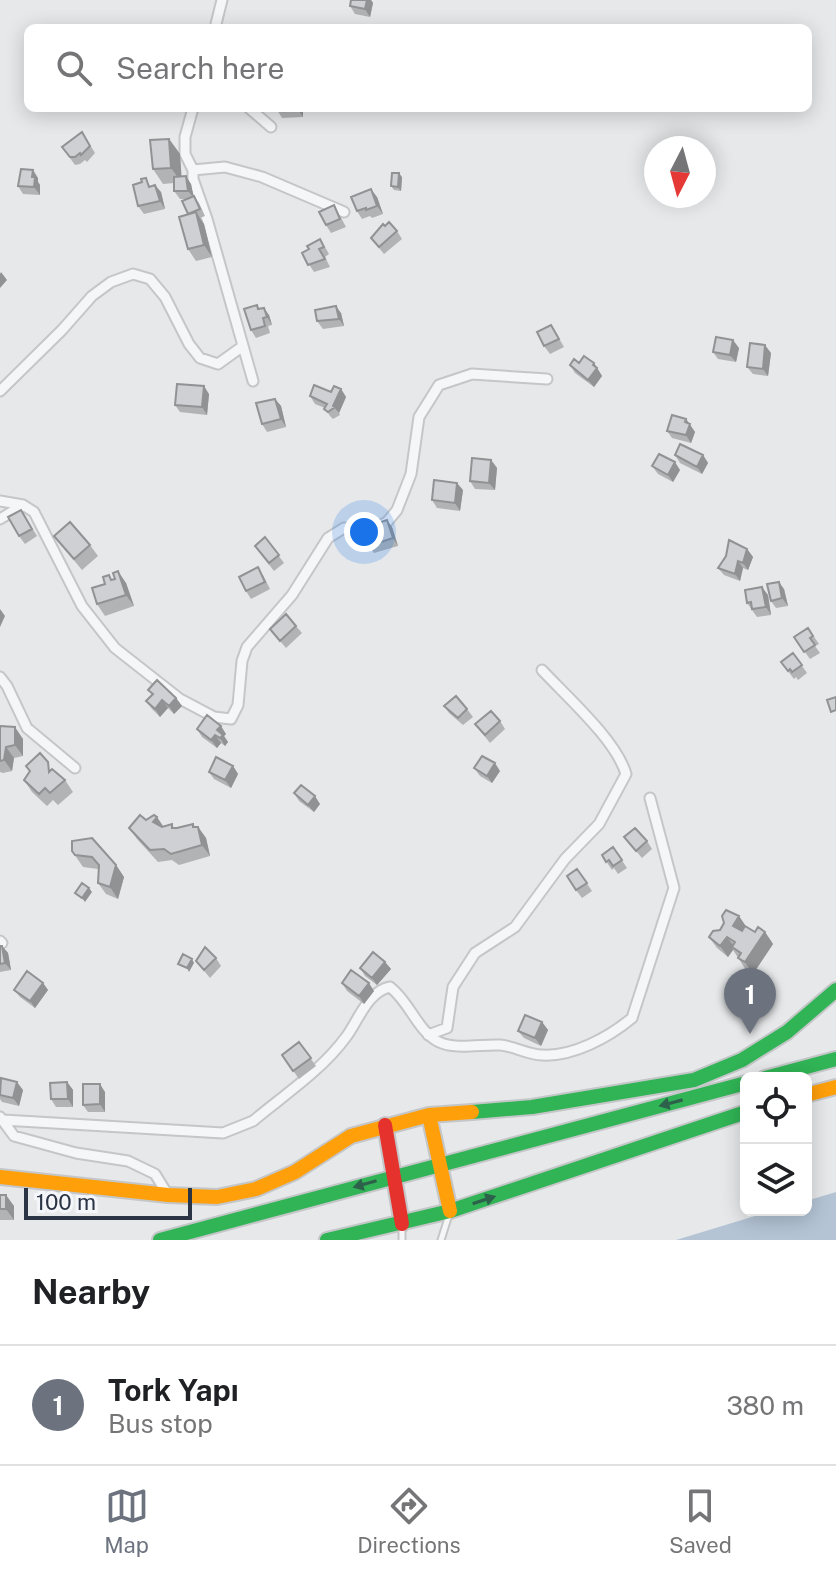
<!DOCTYPE html>
<meta charset="utf-8">
<style>
:root{--surface:#fff;--page:#f2f2f2;--text:#202124;--muted:#757577;--line:#e0e0e0;--accent:#6c737f}
body{margin:0;font-family:"Public Sans",sans-serif;background:var(--page);color:var(--text)}
.controls{position:absolute;right:24px;bottom:24px;display:grid;overflow:hidden;border-radius:12px;box-shadow:0 4px 20px #0003}
.controls button{width:72px;height:72px;display:grid;place-items:center;padding:0;border:0;border-bottom:2px solid var(--line);background:var(--surface);color:var(--text);font:40px sans-serif}
.compass{position:absolute;left:644px;top:136px;width:72px;height:72px;border-radius:50%;background:var(--surface);box-shadow:0 4px 20px #0003;rotate:186deg}
.scale{position:absolute;left:24px;bottom:20px;width:168px;box-sizing:border-box;padding-left:8px;border:4px solid #2b3445;border-top:0;font-size:22px;line-height:28px;white-space:nowrap;color:#2b3445;-webkit-text-stroke:6px #f4f6f9;paint-order:stroke}
.you{position:absolute;left:364px;top:532px;width:28px;height:28px;margin:-20px;border:6px solid #fff;border-radius:50%;background:#1a73e8;box-shadow:0 0 0 12px #1a73e833}
.badge{display:grid;place-items:center;width:52px;height:52px;border-radius:50%;background:var(--accent);color:#fff;font-size:26px;font-weight:700}
.pin{position:absolute;translate:-50% -66px;filter:drop-shadow(0 2px 4px #0008)}
.pin::after{content:'';position:absolute;top:42px;width:28px;height:24px;background:inherit;clip-path:polygon(0 0,100% 0,50% 100%)}
.list{margin:0;padding:0;list-style:none}
h2{display:flex;justify-content:space-between;align-items:center;height:104px;margin:0;padding:0 32px;font-size:34px}
h2 small{font-size:26px;font-weight:400;color:var(--muted)}
.list li{display:grid;grid-template-columns:52px 1fr auto;gap:24px;align-items:center;box-sizing:border-box;height:120px;padding:0 32px;border-top:2px solid var(--line)}
.list b{display:block;font-size:30px;white-space:nowrap}
.list p{margin:0;font-size:26px;white-space:nowrap;color:var(--muted)}
.list em{font-size:26px;font-style:normal;color:var(--muted)}
.icon{flex:none;width:44px;height:44px;fill:none;stroke:currentColor;stroke-width:2;stroke-linecap:round;stroke-linejoin:round}
.map{position:relative;flex:none;width:836px;height:1240px;overflow:hidden}
.search{position:absolute;background:var(--surface);box-shadow:0 4px 20px #0003;left:24px;right:24px;top:24px;height:88px;display:flex;align-items:center;gap:20px;box-sizing:border-box;padding:0 28px;border-radius:12px;color:var(--muted);font-size:30px}
.sheet{height:224px;background:var(--surface)}
nav{display:flex;justify-content:space-around;align-items:center;box-sizing:border-box;height:112px;border-top:2px solid var(--line);background:var(--surface);font-size:22px;color:var(--muted)}
nav a{display:grid;justify-items:center;gap:4px}
nav .on{color:var(--accent)}
.map>svg:first-child{display:block}
.water{fill:#b4c4d5}
.lines{fill:none;stroke-linecap:round;stroke-linejoin:round}
.lane-casing{stroke:#c4c6c8;stroke-width:9}
.street-casing{stroke:#c4c6c8;stroke-width:13}
.fast-casing{stroke:#c4c6c8;stroke-width:18}
.slow-casing{stroke:#c4c6c8;stroke-width:18}
.jam-casing{stroke:#c4c6c8;stroke-width:18}
.lane{stroke:#f5f6f7;stroke-width:5}
.street{stroke:#f5f6f7;stroke-width:9}
.fast{stroke:#30b455;stroke-width:14}
.slow{stroke:#ff9f0a;stroke-width:14}
.jam{stroke:#e5322d;stroke-width:14}
.wall{fill:#b1b3b5}
.shaded-wall{fill:#909294}
.building{fill:#ced0d3;stroke:#909294;stroke-width:2}
.oneway{fill:#2d614b}
</style>
<div class="map">
<svg width="836" height="1240" viewBox="0 0 836 1240">
<rect width="100%" height="100%" fill="#e6e8ea"/>
<path class="water" d="M836,1192V1240H676L775,1210H806V1201Z"/>
<g class="lines">
<g class="lane-casing">
<path id="lane" d="M402,1229V1240
M441,1240L448,1218"/>
</g>
<g class="street-casing">
<path id="street" d="M215,28L222,0
M193,108L185,137V154L193,170V179L207,219L253,381
M249,108L271,127
M193,170L225,167L262,177L344,212
M0,391L62,330L92,296L111,282L133,274L150,279L165,297L189,344L200,358L218,364L243,346
M0,501L23,505L34,512L82,606L115,648L180,699L214,717L231,719L238,705L242,661L247,647L292,595L328,538L344,528L363,530L377,527L387,522L397,510L411,474L419,417L439,385L472,374L547,379
M0,519L23,505
M0,677L7,686L27,728L75,768
M0,941L2,943
M428,1035L447,1028L453,987L475,953L515,927L565,859L599,824L626,774C616,740 567,697 542,670
M0,1117L14,1136L76,1153L128,1161L155,1174L168,1195
M3,1120L223,1133L253,1121C284,1095 322,1070 346,1037C358,1021 368,991 390,987C410,1002 417,1031 439,1042C455,1050 482,1044 500,1045C514,1046 528,1055 542,1055C573,1057 609,1037 632,1018L674,888L650,798"/>
</g>
<g class="fast-casing">
<path id="fast" d="M765,1078L836,1059
M472,1112L532,1107L694,1080L742,1060L787,1032L836,990
M160,1240L746,1083
M327,1240L450,1211L746,1112"/>
</g>
<g class="slow-casing">
<path id="slow" d="M806,1095L836,1087
M429,1115L450,1211
M0,1177L168,1195L217,1197L256,1189L295,1172L351,1136L429,1115L472,1112"/>
</g>
<g class="jam-casing">
<path id="jam" d="M385,1125L402,1224"/>
</g>
<use href="#lane" class="lane"/>
<use href="#street" class="street"/>
<use href="#fast" class="fast"/>
<use href="#slow" class="slow"/>
<use href="#jam" class="jam"/>
</g>
<path class="wall" d="M351,0H371L373,3L370,17L355,14L350,6Z
M276,108H303V117L282,118Z
M82,132L95,153L87,162L85,160L80,164L75,165L62,147Z
M169,139L180,154L181,176L191,184L193,196L199,203L205,216L200,218L204,224L212,257L196,261L188,249V214L187,199H180L174,191V183L163,184L153,169Z
M402,177L401,191L394,190L391,186Z
M38,178V182L40,185V195L23,194L18,186Z
M152,186L161,192L165,209L144,214L138,206Z
M377,197L383,214L372,218L370,216L362,219L357,211Z
M334,205L346,227L331,233L326,225Z
M385,226L397,231L402,239L384,254L371,238Z
M325,247L329,254L325,257L330,267L314,272L302,253Z
M257,305L260,309L269,315L272,325L268,326L270,333L256,338L251,330Z
M341,313L344,326L323,329L317,321Z
M551,325L564,347L550,354L544,346Z
M739,348L736,362L718,359L713,352Z
M771,353L768,376L753,374L747,367Z
M579,363H594L602,376L594,387L575,373L570,365Z
M341,389L346,397L339,413L340,415L333,419L330,416L325,408L315,404L310,396Z
M209,394L207,415L180,412L175,405Z
M275,399L281,406L286,427L267,432L262,424Z
M686,419L695,432L691,443L672,438L667,431Z
M675,455H703L708,463L702,474L680,463Z
M491,460L497,468L495,490L475,489L470,481Z
M652,466L680,470L673,482L658,474Z
M463,490L460,511L437,508L432,500Z
M26,518L37,536L25,544L19,536Z
M392,527L398,546L374,553L369,546Z
M54,536L90,545L98,556L82,570Z
M265,537L284,563L274,571L260,553Z
M747,549L753,557L748,570L743,568L740,581L724,575L718,568Z
M263,575L270,589L251,599L246,591Z
M112,580L126,583L134,606L105,616L97,604L105,584Z
M784,589L788,606L776,608L771,601Z
M768,595L771,615L757,617L747,603Z
M296,626L302,633L286,648L270,629Z
M808,628L819,644L815,646L820,653L810,659L794,637Z
M793,653L807,673L798,680L796,677L794,679L781,662Z
M148,690L176,698L182,706L174,714L168,708L160,717L152,709L146,701L152,695Z
M444,706L467,709L473,717L463,725L449,713Z
M500,721L505,729L490,743L475,724Z
M0,726L23,739V756L14,758L12,771L3,773L0,772Z
M197,729L226,734L224,736L228,742L225,746L221,743L217,748L202,737Z
M26,766L54,770L65,780L73,792L58,805L53,800L47,806L32,792L24,780L30,772Z
M233,766L238,774L231,788L214,779L209,772Z
M474,768L500,771L492,783L480,776Z
M294,793L320,804L314,812L299,801Z
M146,820L164,827L174,828L193,824L195,827H198L206,838L210,856L179,865L172,860L158,862L137,839L129,828Z
M624,837L647,841L652,849L642,858Z
M613,847L627,868L618,874L614,868L612,870L602,855Z
M72,851L116,865L124,877L118,899L106,894L98,883V869L83,867Z
M577,869L592,891L582,898L576,890Z
M739,916L746,927L755,932H765L773,944L753,974L746,970L733,950L728,957L717,948L709,937Z
M0,946H2L8,953L11,970L0,972Z
M216,958L221,966L210,978L196,961Z
M385,962L391,969L377,985L365,976L360,968Z
M43,983L48,990L35,1008L20,997L14,990Z
M342,983L374,991L364,1004L347,991Z
M542,1022L548,1030L541,1046L524,1038L518,1031Z
M299,1042L316,1066L299,1079L282,1055Z
M0,1081L23,1090L19,1106L2,1102L0,1099Z
M67,1082L73,1090V1107H56L51,1099Z
M105,1092V1112H88L83,1105Z
M0,1195L14,1206V1220H0Z"/>
<path class="shaded-wall" d="M367,0H371L373,3L370,17L365,9Z
M298,108H303V117L298,109Z
M169,139L180,154L182,183L171,168Z
M33,170L38,178V182L40,185V195L34,187L32,177Z
M399,173L402,177L401,191L398,187Z
M186,176L191,184L194,198L188,191Z
M155,185L161,192L165,209L160,201Z
M371,189L377,197L383,214L377,206Z
M196,212L204,224L212,257L204,245Z
M1,272L7,280L0,288V274Z
M336,306L341,313L344,326L339,319Z
M264,308L269,315L272,325L267,317Z
M733,340L739,348L736,362L730,355Z
M765,345L771,353L768,376L763,369Z
M594,363L602,376L594,387L588,380Z
M204,386L209,394L207,415L202,407Z
M341,389L346,397L339,413L333,406Z
M275,399L281,406L286,427L281,419Z
M686,419L695,432L691,443L686,435L685,422Z
M703,455L708,463L702,474L697,467Z
M491,460L497,468L495,490L489,483Z
M675,462L680,470L673,482L668,475Z
M457,483L463,490L460,511L455,503Z
M387,520L392,527L398,546L393,538Z
M747,549L753,557L748,570L743,563Z
M738,561L743,568L740,581L735,574Z
M118,571L126,583L134,606L126,595Z
M779,582L784,589L788,606L782,598Z
M762,587L768,595L771,615L766,607Z
M0,609L5,616L0,627Z
M176,698L182,706L174,714L169,706Z
M162,700L168,708L160,717L155,709Z
M221,726L226,734L224,736L228,742L225,746L220,738L217,730Z
M15,727L23,739V756L15,745Z
M215,735L221,743L217,748L211,740Z
M6,747L14,758L12,771L4,760Z
M495,763L500,771L492,783L487,776Z
M233,766L238,774L231,788L225,780Z
M315,796L320,804L314,812L308,805Z
M157,817L165,829L153,822Z
M193,824L199,833L198,827L206,838L210,856L202,845Z
M116,865L124,877L118,899L110,887Z
M89,888L92,892L85,902L82,898Z
M739,916L747,928L741,937L733,926Z
M765,932L773,944L753,974L745,962Z
M727,937L735,948L732,947L733,950L728,957L720,946Z
M2,946L8,953L11,970L5,963Z
M192,959L194,963L189,972L187,968Z
M385,962L391,969L377,985L372,978Z
M43,983L48,990L35,1008L30,1001Z
M369,983L374,991L364,1004L359,996Z
M542,1022L548,1030L541,1046L535,1038Z
M17,1082L23,1090L19,1106L13,1098Z
M67,1082L73,1090V1107L68,1099Z
M100,1084L105,1092V1112L100,1104Z
M6,1195L14,1206V1220L6,1209Z"/>
<path class="building" d="M351,0H367L365,9L350,6Z
M276,108H298V109L276,110Z
M82,132L90,146L81,155L80,153L75,157H70L62,147Z
M169,139L171,168L153,169L150,140Z
M21,169L33,170L32,177H35L34,187L18,186Z
M392,173H399L398,187L391,186Z
M186,176L188,191H174V177Z
M146,178L149,187L155,185L160,201L138,206L133,185L142,182L141,179Z
M371,189L377,206L366,210V208L357,211L351,197Z
M194,196L200,209L188,214L182,201Z
M334,205L340,219L326,225L319,212Z
M196,212L204,245L188,249L179,217Z
M389,222L397,231L379,247L371,238L383,224L385,226Z
M320,239L324,247L319,249L325,259L308,265L302,253L309,249L307,246Z
M257,305L258,309L264,308L267,317L263,318L265,326L251,330L244,309Z
M336,306L339,319L317,321L315,310Z
M551,325L559,339L544,346L537,332Z
M716,337L733,340L730,355L713,352Z
M750,343L765,345L763,369L747,367Z
M584,356L594,363L593,365L597,368L588,380L570,365L574,359L579,363Z
M177,384L204,386L202,407L175,405Z
M314,385L331,392L334,386L341,389L333,406L335,407L328,412L324,409L327,404L310,396Z
M275,399L281,419L262,424L256,403Z
M672,415L686,419L685,422L690,424L686,435L667,431Z
M680,444L703,455L697,467L675,455Z
M659,454L675,462L668,475L652,466Z
M472,458L491,460L489,483L470,481Z
M434,480L457,483L455,503L432,500Z
M21,510L32,529L19,536L8,517Z
M387,520L393,538L369,546L363,528Z
M70,522L90,545L74,559L54,536Z
M265,537L279,555L269,563L255,546Z
M729,540L747,549L743,563L738,561L735,574L718,568L726,556Z
M258,567L265,582L246,591L239,577Z
M118,571L126,595L97,604L92,588L105,584L103,577L109,575L111,580L115,579L113,573Z
M779,582L782,598L771,601L767,584Z
M762,587L766,607L752,609L751,602L747,603L745,590Z
M286,614L296,626L280,641L270,629Z
M808,628L813,636L810,638L815,645L804,652L794,637Z
M793,653L802,665L792,672L790,669L788,671L781,662Z
M157,680L176,698L169,706L162,700L155,709L146,701L153,694L148,690Z
M456,696L467,709L458,718L444,706Z
M836,697V710L831,712L827,700Z
M491,711L500,721L485,735L475,724Z
M207,715L221,726L217,730L223,735L220,738L215,735L211,740L197,729Z
M0,726L15,727V745L6,747L4,760L0,761Z
M40,753L48,762L49,772L52,769L65,780L50,793L45,788L39,794L24,780L30,771L26,766Z
M482,756L495,763L487,776L474,768Z
M216,757L233,766L225,780L209,772Z
M301,785L315,796L308,805L294,793Z
M140,815L146,820L154,815L157,817L153,822L162,827L172,824V828H177L193,824V827H198L202,845L171,854L164,849L150,850L129,828Z
M635,828L647,841L636,851L624,837Z
M92,838L116,865L110,887L98,883L99,865L92,857L75,855L72,851V841Z
M613,847L622,860L613,866L609,860L606,862L602,855Z
M577,869L587,883L576,890L567,876Z
M82,883L89,888L82,898L75,893Z
M726,910L739,916L733,926L742,931L745,926L755,932L758,927L765,932L745,962L738,958L741,953L732,947L735,942L727,937L720,946L709,937L713,931L720,930L724,923L722,916Z
M0,946H2L5,963L0,964Z
M205,947L216,958L204,970L196,961Z
M373,952L385,962L372,978L360,968Z
M183,954L192,959L187,968L178,964Z
M351,970L369,983L359,996L342,983Z
M27,971L43,983L30,1001L14,990Z
M525,1015L542,1022L535,1038L518,1031Z
M299,1042L311,1058L293,1071L282,1055Z
M1,1078L17,1082L13,1098L0,1095Z
M67,1082L68,1099H51L50,1083Z
M83,1084H100V1104L83,1105Z
M0,1195H6V1209H0Z"/>
<defs><path id="oneway-solid" d="M-6-.8H1V-3.2L6.5 0L1 3.2V.8H-6Z" transform="scale(2)"/></defs>
<g class="oneway">
<use href="#oneway-solid" transform="translate(671 1103) rotate(165)"/>
<use href="#oneway-solid" transform="translate(365 1184) rotate(164)"/>
<use href="#oneway-solid" transform="translate(484 1200) rotate(-18)"/>
</g>
</svg>
<div class="controls">
<button><svg class="icon" aria-label="locate" viewBox="0 0 24 24"><circle cx="12" cy="12" r="6"/><path d="M12 2v4M12 18v4M2 12h4M18 12h4"/></svg></button>
<button><svg class="icon" aria-label="layers" viewBox="0 0 24 24"><path d="M12 4l9 5-9 5-9-5zM3 14l9 5 9-5"/></svg></button>
</div>
<svg class="compass" viewBox="-18 -18 36 36"><path d="M0-13l5 13h-10z" fill="#e53935"/><path d="M0 13l5-13h-10z" fill="#757577"/></svg>
<div class="scale">100 m</div>
<div class="you"></div>
<div class="pin badge" style="left:750px;top:1034px">1</div>
<div class="search"><svg class="icon" aria-label="search" viewBox="0 0 24 24"><circle cx="10" cy="10" r="6"/><path d="M15 15l6 6"/></svg>Search here</div>
</div>
<section class="sheet">
<h2>Nearby<small></small></h2>
<ul class="list">
<li><span class="badge">1</span><div><b>Tork Yapı</b><p>Bus stop</p></div><em>380 m</em></li>
</ul>
</section>
<nav>
<a class="on"><svg class="icon" aria-label="map" viewBox="0 0 24 24"><path d="M3 6l6-2 6 2 6-2v14l-6 2-6-2-6 2zM9 4v14M15 6v14"/></svg>Map</a>
<a><svg class="icon" aria-label="directions" viewBox="0 0 24 24"><path d="M12 3l9 9-9 9-9-9zM9 14v-3h6M13 9l2 2-2 2"/></svg>Directions</a>
<a><svg class="icon" aria-label="saved" viewBox="0 0 24 24"><path d="M7 4h10v16l-5-4-5 4z"/></svg>Saved</a>
</nav>
